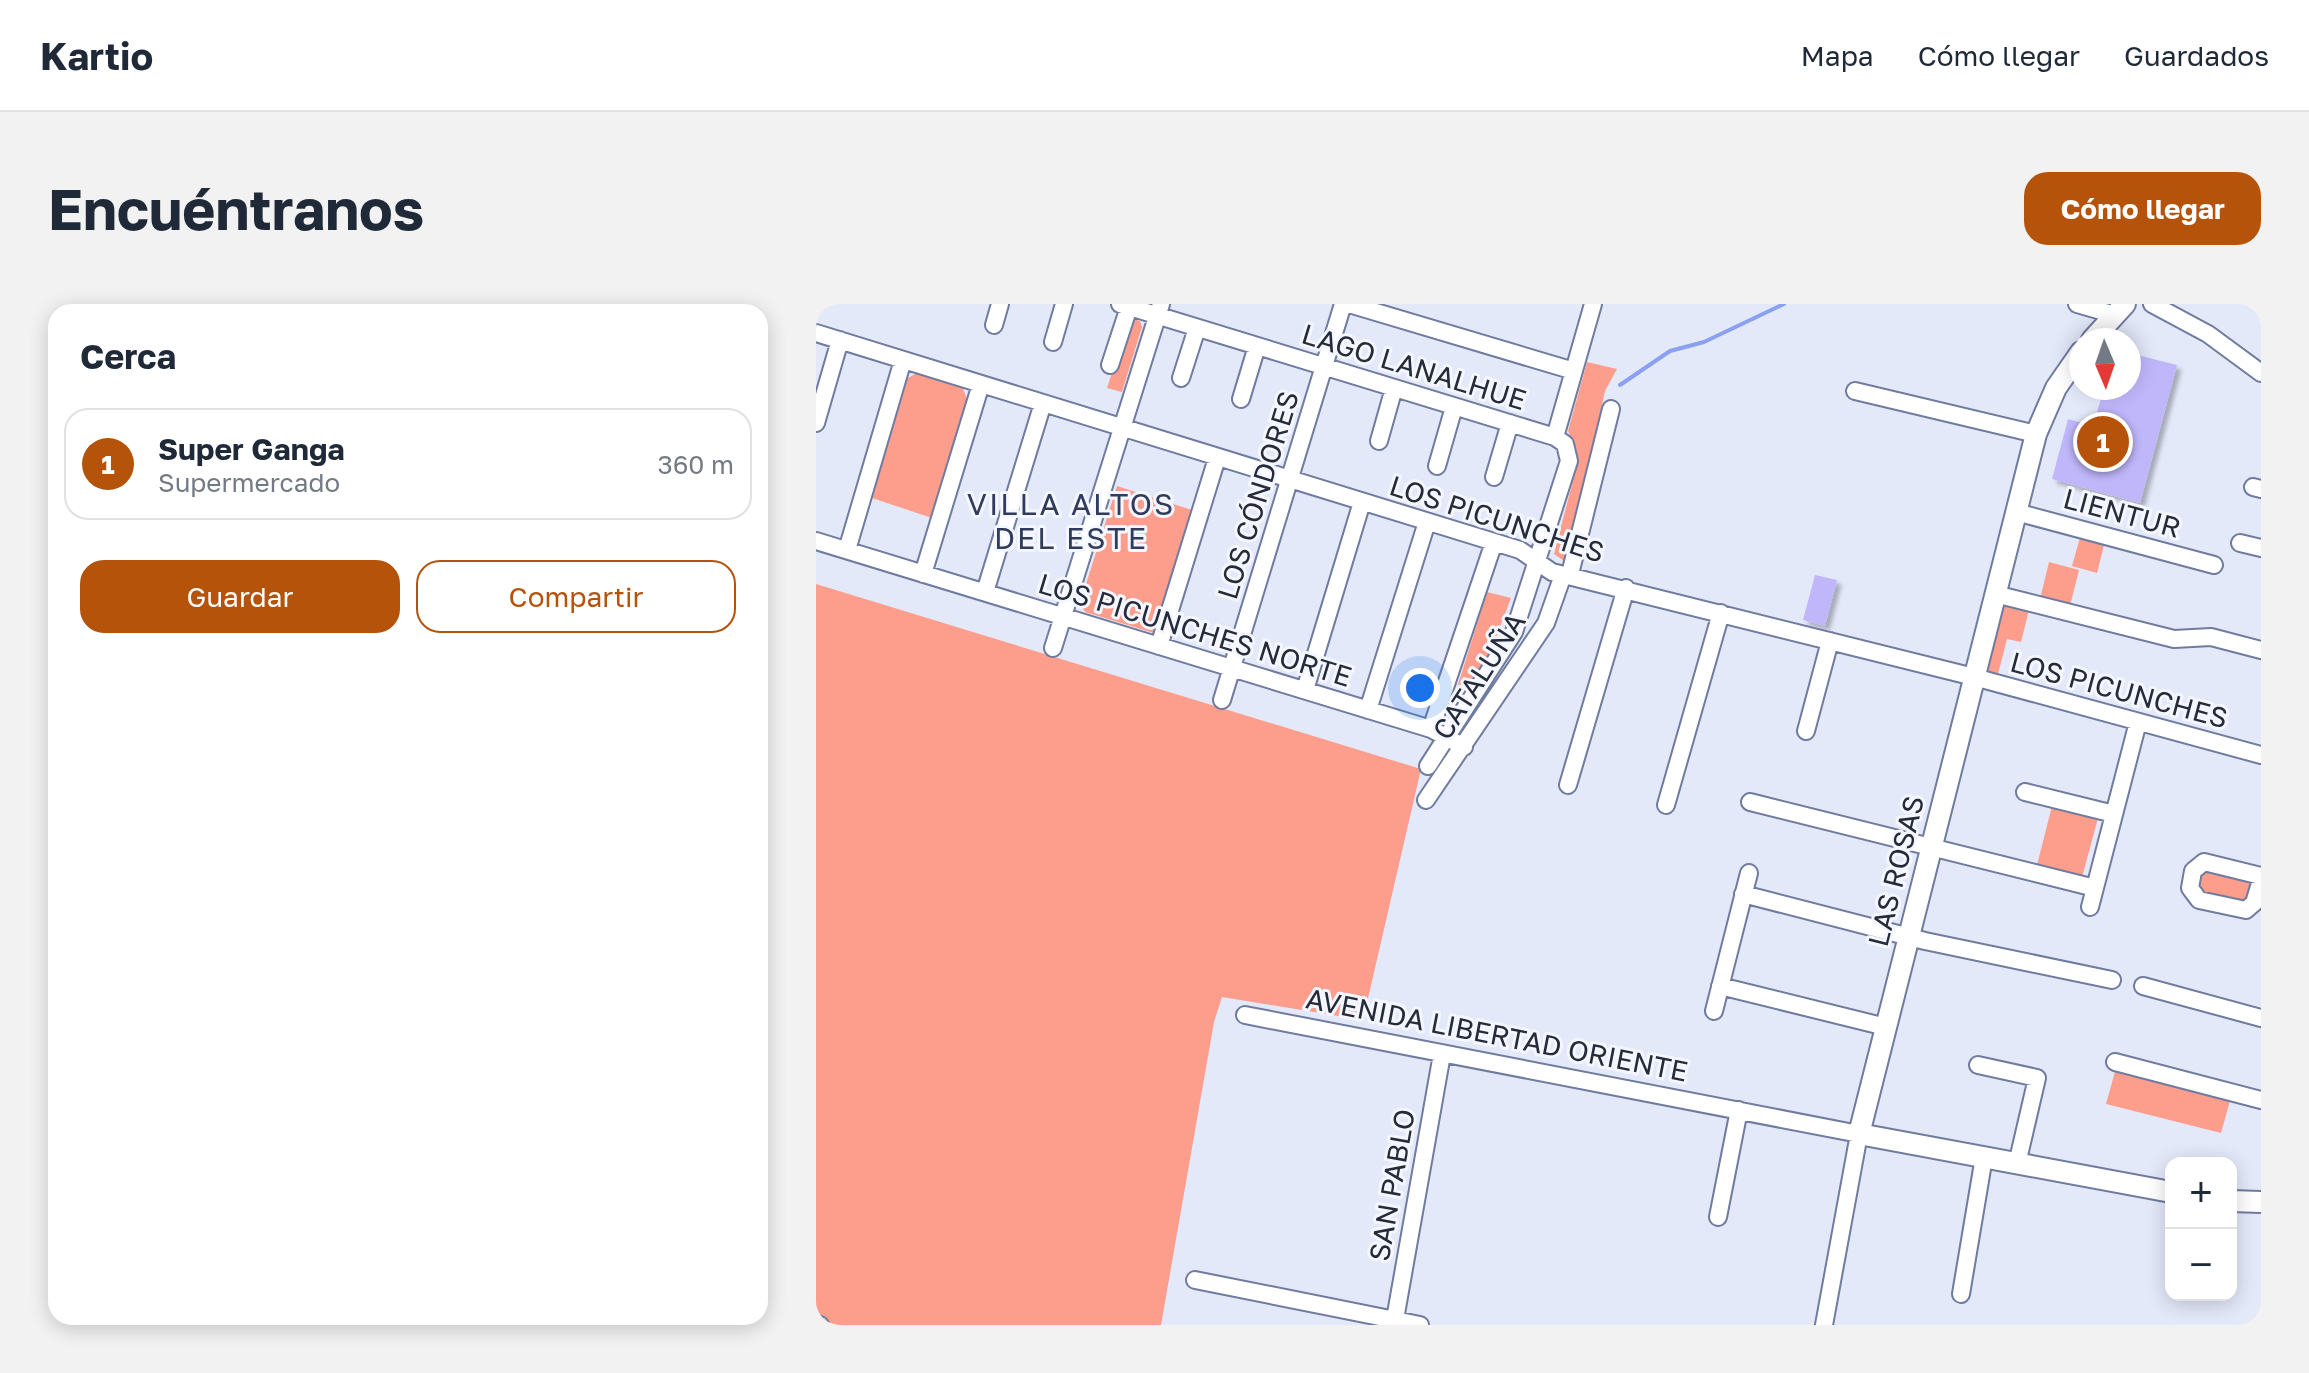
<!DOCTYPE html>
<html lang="es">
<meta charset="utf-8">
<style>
:root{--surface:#fff;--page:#f2f2f3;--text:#1f2937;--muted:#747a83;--line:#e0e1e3;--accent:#b45309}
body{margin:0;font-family:"Golos Text",sans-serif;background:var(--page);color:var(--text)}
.controls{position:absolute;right:24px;bottom:24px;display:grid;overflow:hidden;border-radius:16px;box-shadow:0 4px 20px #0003}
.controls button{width:72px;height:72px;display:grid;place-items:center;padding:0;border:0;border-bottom:2px solid var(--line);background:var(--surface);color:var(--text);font:40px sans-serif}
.compass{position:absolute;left:1253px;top:24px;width:72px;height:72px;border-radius:50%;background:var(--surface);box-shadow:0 4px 20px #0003;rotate:178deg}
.you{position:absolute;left:604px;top:384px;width:28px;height:28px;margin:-20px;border:6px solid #fff;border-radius:50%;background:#1a73e8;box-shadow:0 0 0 12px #1a73e833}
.badge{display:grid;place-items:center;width:52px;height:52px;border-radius:50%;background:var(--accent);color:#fff;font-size:26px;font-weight:700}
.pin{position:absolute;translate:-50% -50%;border:4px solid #fff;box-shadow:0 2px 8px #0006}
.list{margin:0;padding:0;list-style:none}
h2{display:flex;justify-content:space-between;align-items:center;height:104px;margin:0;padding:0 32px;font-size:34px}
h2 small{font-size:26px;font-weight:400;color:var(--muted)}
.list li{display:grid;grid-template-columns:52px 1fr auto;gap:24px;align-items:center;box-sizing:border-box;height:112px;margin:0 16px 16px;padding:0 16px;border:2px solid var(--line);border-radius:24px}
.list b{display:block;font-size:30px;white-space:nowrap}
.list p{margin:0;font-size:26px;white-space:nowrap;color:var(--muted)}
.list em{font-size:26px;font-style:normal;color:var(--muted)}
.actions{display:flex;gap:16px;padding:24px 32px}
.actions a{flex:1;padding:18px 0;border:2px solid var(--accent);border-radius:24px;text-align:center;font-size:28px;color:var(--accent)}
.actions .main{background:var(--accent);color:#fff}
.map{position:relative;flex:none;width:1445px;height:1021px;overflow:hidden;border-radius:24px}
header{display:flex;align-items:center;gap:48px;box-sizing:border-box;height:112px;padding:0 40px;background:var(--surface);border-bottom:2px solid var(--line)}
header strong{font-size:38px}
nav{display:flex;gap:44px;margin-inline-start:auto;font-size:28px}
.intro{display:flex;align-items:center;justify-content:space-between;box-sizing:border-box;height:192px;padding:0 48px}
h1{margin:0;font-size:56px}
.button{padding:20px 36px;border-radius:24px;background:var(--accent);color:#fff;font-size:28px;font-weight:700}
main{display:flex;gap:48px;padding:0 48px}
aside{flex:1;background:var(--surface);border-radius:24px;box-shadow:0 4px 20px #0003}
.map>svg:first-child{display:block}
.green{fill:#fd9d8c}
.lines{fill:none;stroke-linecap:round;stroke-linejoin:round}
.stream{stroke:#8aa1f1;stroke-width:4}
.building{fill:#c0b7fb;filter:url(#shadow)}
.minor-casing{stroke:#6f7b9f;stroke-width:20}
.major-casing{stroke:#6f7b9f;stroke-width:24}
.minor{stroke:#fff;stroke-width:16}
.major{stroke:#fff;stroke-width:20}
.labels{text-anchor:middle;stroke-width:6;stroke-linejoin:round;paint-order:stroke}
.street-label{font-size:28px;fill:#262b3a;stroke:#f4f7ff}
.neighbourhood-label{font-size:30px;letter-spacing:2px;fill:#313b5b;stroke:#f4f7ff}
</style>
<header>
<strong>Kartio</strong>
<nav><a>Mapa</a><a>Cómo llegar</a><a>Guardados</a></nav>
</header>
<div class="intro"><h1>Encuéntranos</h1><a class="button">Cómo llegar</a></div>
<main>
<aside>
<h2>Cerca<small></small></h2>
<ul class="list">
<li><span class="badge">1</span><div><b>Super Ganga</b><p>Supermercado</p></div><em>360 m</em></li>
</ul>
<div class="actions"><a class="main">Guardar</a><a>Compartir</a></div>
</aside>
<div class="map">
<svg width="1445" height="1021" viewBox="0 0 1445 1021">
<defs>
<filter id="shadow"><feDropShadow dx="4.5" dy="4.5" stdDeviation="2" flood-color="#0004"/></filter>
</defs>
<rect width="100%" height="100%" fill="#e4e9fa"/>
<path class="green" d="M314,14L324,17L326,23L306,88L291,84Z
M771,58L801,65L789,87L751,259L738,250L762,157L760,144L752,127Z
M101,69L146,82L151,95L116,214L56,194L90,75Z
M301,182L379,207L341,330L269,308L264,299Z
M1265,230L1289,237L1281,269L1256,262Z
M1233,258L1263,266L1254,302L1224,295Z
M0,280L605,465L547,716L406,693L398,718L345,1021H21L0,1014Z
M671,288L695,294L676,344L630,419Z
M1180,297L1213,306L1205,338L1191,335L1182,370L1163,365Z
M1236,502L1282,514L1265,577L1220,565Z
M1391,565L1432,575L1436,580L1431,599L1383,590L1379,584L1383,569Z
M1300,764L1415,793L1405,829L1290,800Z"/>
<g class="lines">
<path class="stream" d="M804,81L854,47L888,38L968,0"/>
</g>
<path class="building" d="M1313,49L1361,61L1324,199L1236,175L1252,115L1277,122L1288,84H1313Z
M999,271L1021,276L1009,322L987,316Z"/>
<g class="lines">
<g class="minor-casing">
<path id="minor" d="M304,0L739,133L749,140L753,157L698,328L612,462
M533,0L758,67
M1261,0L1299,11
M1336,0L1392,30L1445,69
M178,21L184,0
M0,29L704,246L736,268L1158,373L1445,451
M237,38L248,0
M294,61L313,3
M365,74L381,24
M1039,87L1220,130
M425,95L441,42
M0,119L24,36
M739,133L777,0
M563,137L578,84
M621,162L638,103
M678,173L694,119
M1437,183L1445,185
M1200,208L1398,261
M0,237L615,425L648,443
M1424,239L1445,244
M31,246L87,56
M107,270L165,80
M754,270L795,105
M169,288L227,99
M1179,290L1358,335L1395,333L1445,346
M343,342L401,154
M237,344L345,0
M489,386L546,198
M406,396L527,0
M552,406L611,218
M615,425L678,238
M990,427L1014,337
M752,481L810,284
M1209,488L1298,510
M610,496L730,319L747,271
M934,498L1279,584
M850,501L905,309
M1445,572L1388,558L1377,567L1374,584L1383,596L1430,606L1438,599L1445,576
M927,590L1109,637L1296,676
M1274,603L1322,418
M904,682L1070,723
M1327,682L1445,714
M898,707L933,569
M429,711L1043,830L1008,1021
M1299,758L1445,796
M1162,761L1221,774L1201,860
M902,913L923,806
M379,976L604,1021
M1145,990L1168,853
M0,1020L4,1021
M578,1021L626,750"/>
</g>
<g class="major-casing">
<path id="major" d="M1276,36L1309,0
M1265,48L1240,84L1220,130L1043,830L1355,888
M1415,897L1445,898"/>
</g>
<use href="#minor" class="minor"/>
<use href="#major" class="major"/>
</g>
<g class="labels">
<g class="street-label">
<text transform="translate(598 63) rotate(17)" y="10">LAGO LANALHUE</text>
<text transform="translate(442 191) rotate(-73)" y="10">LOS CÓNDORES</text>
<text transform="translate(1306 209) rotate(15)" y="10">LIENTUR</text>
<text transform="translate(681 215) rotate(18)" y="10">LOS PICUNCHES</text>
<text transform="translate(379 326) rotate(17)" y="10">LOS PICUNCHES NORTE</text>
<text transform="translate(663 372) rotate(-57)" y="10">CATALUÑA</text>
<text transform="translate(1303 386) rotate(15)" y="10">LOS PICUNCHES</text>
<text transform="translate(1080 567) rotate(-76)" y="10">LAS ROSAS</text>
<text transform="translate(681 731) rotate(11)" y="10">AVENIDA LIBERTAD ORIENTE</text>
<text transform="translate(576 881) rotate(-80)" y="10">SAN PABLO</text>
</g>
<g class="neighbourhood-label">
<text x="255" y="211">VILLA ALTOS<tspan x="255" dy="34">DEL ESTE</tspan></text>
</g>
</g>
</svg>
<div class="controls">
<button>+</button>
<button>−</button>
</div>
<svg class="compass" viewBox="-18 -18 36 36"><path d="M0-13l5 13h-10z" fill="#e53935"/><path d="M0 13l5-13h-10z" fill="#747a83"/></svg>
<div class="you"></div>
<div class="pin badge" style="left:1287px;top:138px">1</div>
</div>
</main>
